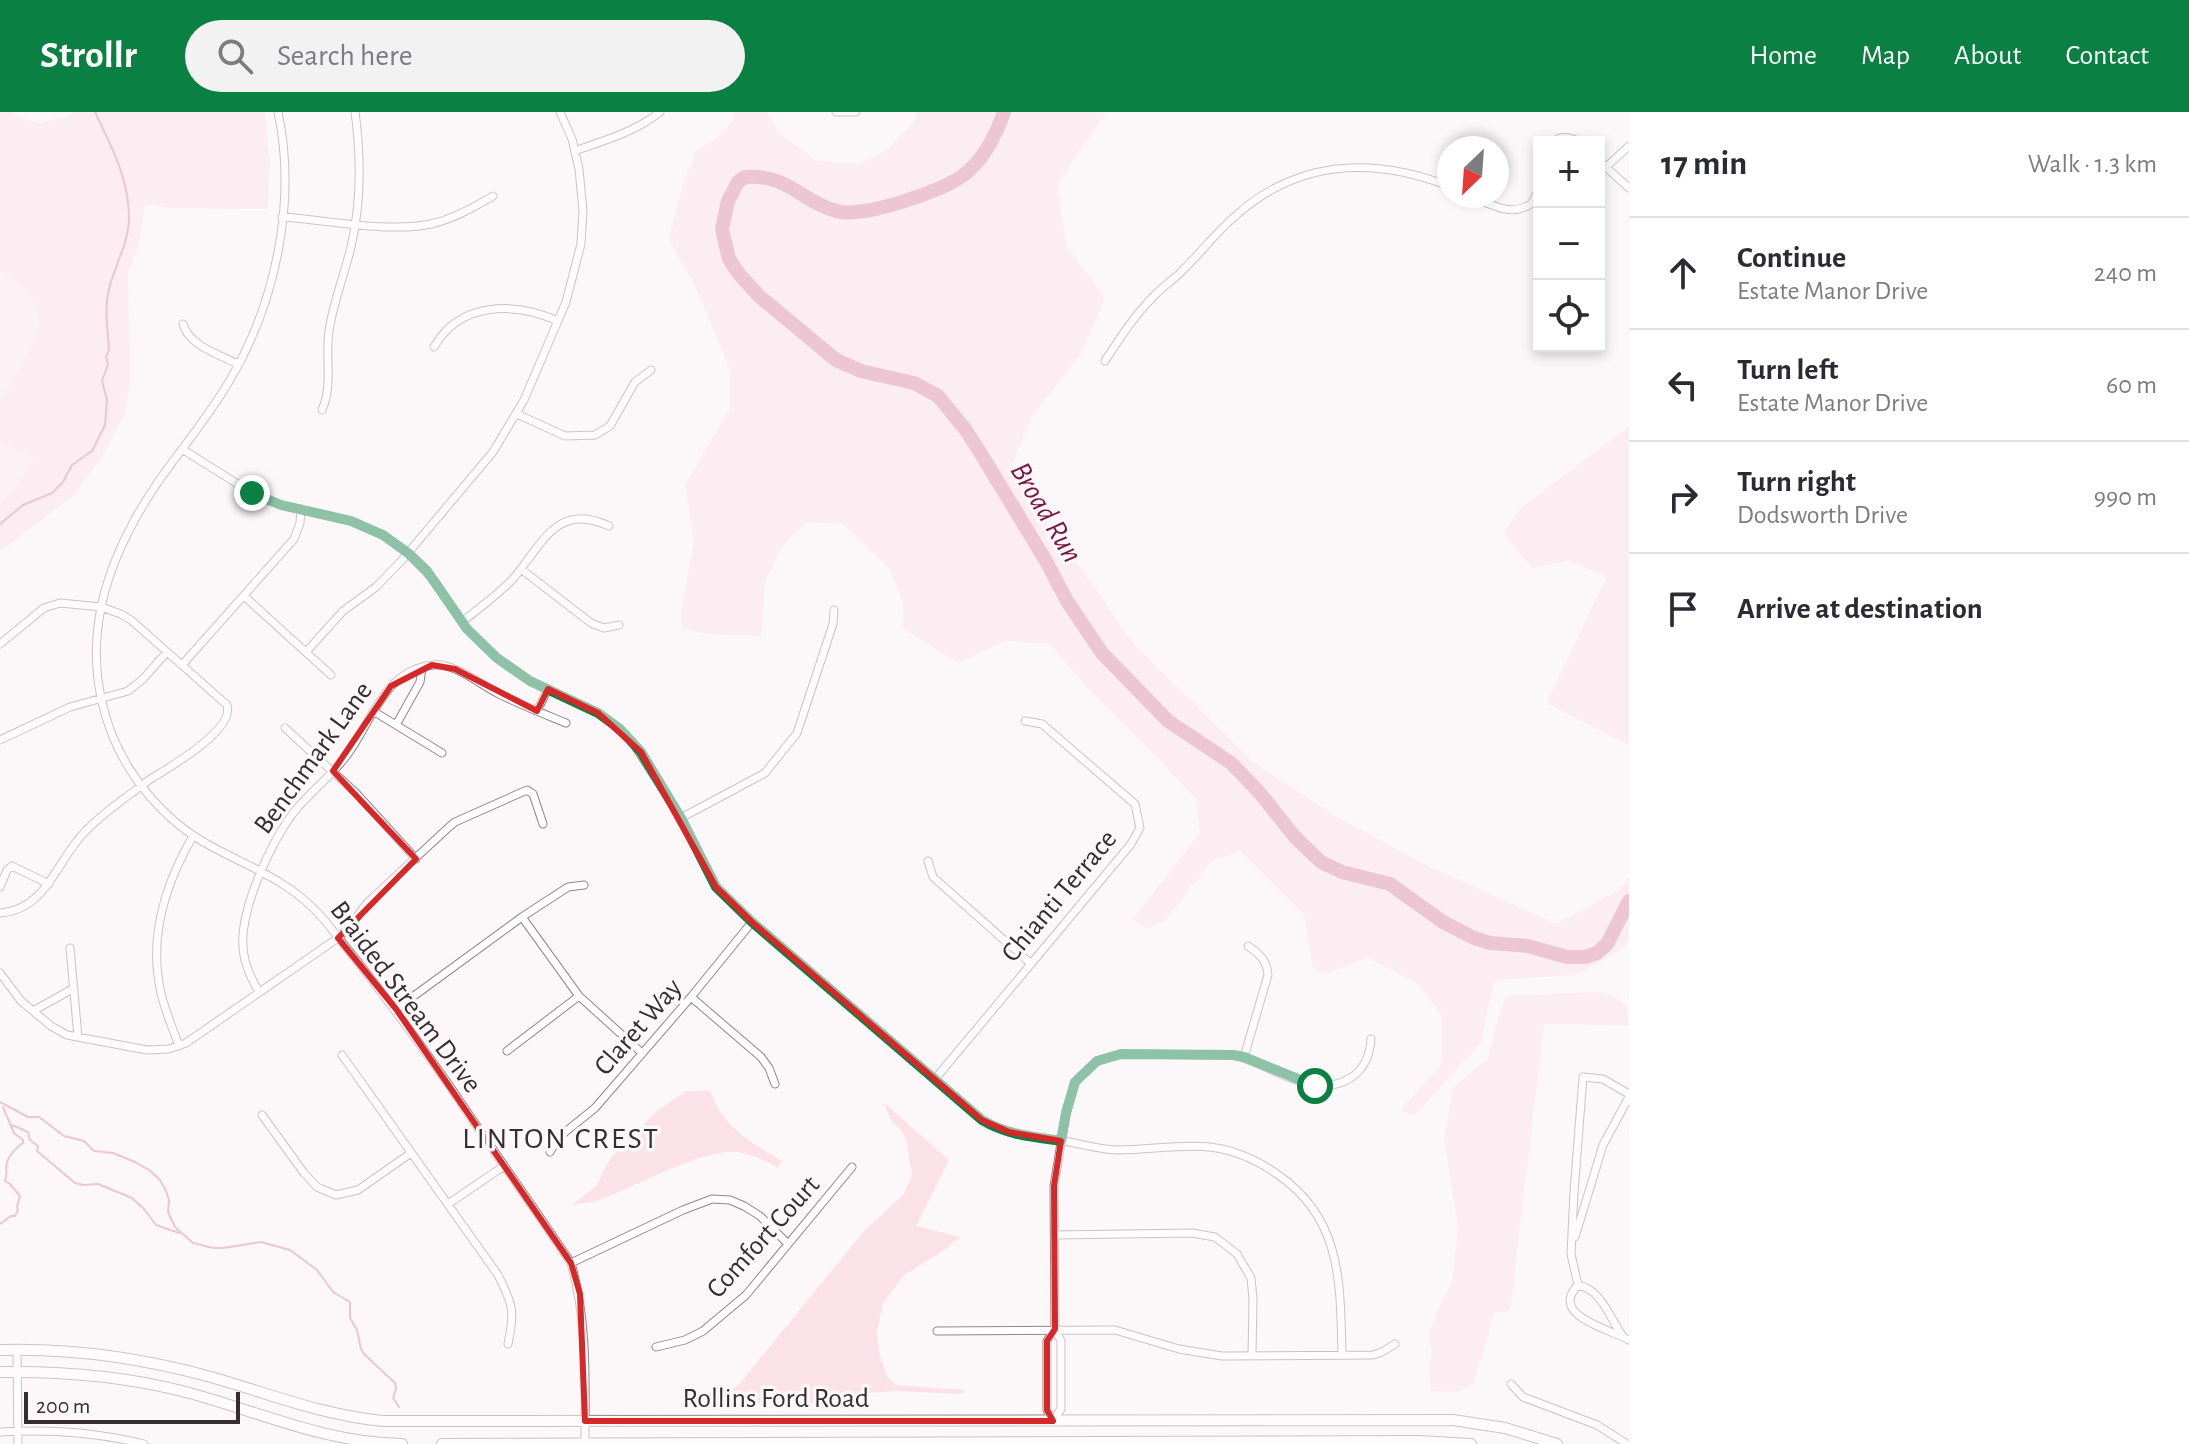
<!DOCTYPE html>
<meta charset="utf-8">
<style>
:root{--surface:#fff;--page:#f2f2f3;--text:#2b2b33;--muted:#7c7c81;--line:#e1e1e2;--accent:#0b8043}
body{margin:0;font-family:"Alegreya Sans",sans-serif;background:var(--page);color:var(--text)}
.controls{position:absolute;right:24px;top:24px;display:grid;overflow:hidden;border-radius:0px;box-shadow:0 4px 12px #0003}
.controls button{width:72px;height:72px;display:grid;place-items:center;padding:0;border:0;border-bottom:2px solid var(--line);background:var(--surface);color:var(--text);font:40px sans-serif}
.compass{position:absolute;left:1437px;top:24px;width:72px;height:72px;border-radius:50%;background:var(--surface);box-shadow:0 4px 12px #0003;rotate:205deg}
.scale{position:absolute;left:24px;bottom:20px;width:216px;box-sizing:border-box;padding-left:8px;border:4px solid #352d2f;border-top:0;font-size:22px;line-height:28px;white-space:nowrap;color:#352d2f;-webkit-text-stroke:6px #fcf8f9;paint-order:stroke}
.stop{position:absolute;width:24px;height:24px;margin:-18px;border:6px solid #0b8043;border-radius:50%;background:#fff}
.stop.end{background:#0b8043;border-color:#fff;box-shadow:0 2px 8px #0008}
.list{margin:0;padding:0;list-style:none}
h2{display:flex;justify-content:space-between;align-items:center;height:104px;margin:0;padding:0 32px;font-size:34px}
h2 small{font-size:26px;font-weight:400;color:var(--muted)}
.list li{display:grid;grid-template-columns:52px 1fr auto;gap:24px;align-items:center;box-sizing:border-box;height:112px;padding:0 32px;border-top:2px solid var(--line)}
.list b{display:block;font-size:30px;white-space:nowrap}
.list p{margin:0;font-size:26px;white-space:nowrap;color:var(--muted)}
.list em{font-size:26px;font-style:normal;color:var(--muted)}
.icon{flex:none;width:44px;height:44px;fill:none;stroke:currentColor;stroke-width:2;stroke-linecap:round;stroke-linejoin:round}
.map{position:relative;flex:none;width:1629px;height:1332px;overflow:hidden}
header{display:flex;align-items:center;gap:48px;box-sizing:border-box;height:112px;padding:0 40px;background:var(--accent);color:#fff}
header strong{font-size:38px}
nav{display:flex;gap:44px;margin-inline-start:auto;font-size:28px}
.search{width:560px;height:72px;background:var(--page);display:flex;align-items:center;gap:20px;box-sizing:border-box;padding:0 28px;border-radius:44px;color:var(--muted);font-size:30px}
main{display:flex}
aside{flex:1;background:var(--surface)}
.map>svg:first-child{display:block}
.built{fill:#fcebef}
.green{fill:#fbe1e8}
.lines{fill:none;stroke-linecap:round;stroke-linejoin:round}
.stream{stroke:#db8aa5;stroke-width:2}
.river{stroke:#db8aa5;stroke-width:14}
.street-casing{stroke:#958388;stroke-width:9}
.secondary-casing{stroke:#958388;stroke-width:12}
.street{stroke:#fff;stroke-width:7}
.secondary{stroke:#fff;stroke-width:10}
.route{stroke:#0b8043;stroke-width:10}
.marked{fill:none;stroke:#d62828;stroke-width:6;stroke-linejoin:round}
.labels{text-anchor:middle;stroke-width:7;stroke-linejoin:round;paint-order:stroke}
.street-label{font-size:28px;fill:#352d2f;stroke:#fcf8f9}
.water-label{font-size:30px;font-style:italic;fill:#761842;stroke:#fcf8f9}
.neighbourhood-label{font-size:30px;letter-spacing:2px;fill:#352d2f;stroke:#fcf8f9}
</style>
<header>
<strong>Strollr</strong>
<div class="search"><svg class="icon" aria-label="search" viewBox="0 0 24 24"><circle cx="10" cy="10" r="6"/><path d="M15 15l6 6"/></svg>Search here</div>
<nav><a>Home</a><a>Map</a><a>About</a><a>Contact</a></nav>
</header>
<main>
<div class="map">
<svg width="1629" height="1332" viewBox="0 0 1629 1332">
<rect width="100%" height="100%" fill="#fcf8f9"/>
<path class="built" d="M0,125L96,241L0,416Z"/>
<path class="green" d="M0,0H11L19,5L39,11L68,4L72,0H264L270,49L268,97L172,96L145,92L140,129L128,160L130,269L125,301L101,346L75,382L0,440V391L13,380L34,347L0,329V289L22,253L40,213L36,194L27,178L0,158Z
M735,0H767L778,20L817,49L858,52L887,38L913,11L918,0H1106L1057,72L1066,133L1105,187L1080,243L1031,306L1011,355L1136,535L1253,650L1337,705L1424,752L1556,812L1621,777L1629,764V827L1623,836L1577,863L1495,868L1480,932L1414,1004L1401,998L1442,951V904L1418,872L1367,845L1326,862L1313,857L1304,803L1240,739L1211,749L1165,809L1146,817L1133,807L1200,721L1196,687L1150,638L1087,576L1050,532L1005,529L958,551L902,516L904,493L890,457L843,412L807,410L780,437L765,470L761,524L707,522L682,517L681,500L694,430L685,373L730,296V257L697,178L669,127L683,73L696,39L719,25L733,8Z
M1629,314V633L1547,591L1607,464L1568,449L1532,456L1503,421L1521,396Z
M1602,880C1623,889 1629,889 1629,913L1544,912L1510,1199L1494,1201L1474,1271L1459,1280L1431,1279L1429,1256L1432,1239L1428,1226L1439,1195L1452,1170L1458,1117L1444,1026L1453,976L1488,946L1496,913L1506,884Z
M687,979H710C723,1016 750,1030 782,1049L778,1056C767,1049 751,1042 737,1040C701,1037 637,1074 602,1087C593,1090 582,1091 572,1093L596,1074L610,1047L658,998Z
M884,991L949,1048L916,1114L960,1125L944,1138L904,1163L883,1191L877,1219L880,1244L888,1266L896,1273L966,1278L961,1282L897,1279L852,1282L838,1291L717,1293L741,1270L865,1118L904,1082L912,1063L907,1030L902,1019L890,1007Z"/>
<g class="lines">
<path class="stream" d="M0,412L23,393L52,381L63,370L72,353L92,339L105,313L107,288L102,269L108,252L106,245L109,238C108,218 104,197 109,177C115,152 129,131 129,105C129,67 111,34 95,0
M0,990L28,1005H39L64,1024L84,1029L94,1039L113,1041L135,1050L149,1058L160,1068L166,1079L169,1088L168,1100L175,1115L193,1131L213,1136H223L261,1130L290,1138L317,1158L333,1180L350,1190V1206L357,1218L361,1237L365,1243L395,1271L396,1276L393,1286L399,1295
M12,1013L28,1020L30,1028L38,1034L37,1039L75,1071L84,1073L98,1072L132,1086L144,1097L156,1113L179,1121
M0,1112L11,1104H15L18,1098L17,1094L20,1084L10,1072L5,1069C8,1062 5,1057 7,1050C10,1042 17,1035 23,1031V1028L14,1021L3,995"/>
<path class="river" d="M1004,0C996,23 985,46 965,62C944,79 861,107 836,99C800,89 789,62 745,65L738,70L728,89L722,117L729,147L739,162L759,184L836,248L861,259L914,271L938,284L965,317L978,337L1046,449L1067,489L1102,541L1168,609L1231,651L1259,680L1295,725L1321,750L1342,760L1390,772L1443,810L1474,826L1490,831L1528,834L1567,845H1585L1597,841L1607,832L1629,789"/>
<g class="street-casing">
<path id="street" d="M278,0C297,89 276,190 230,268C209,304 182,336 158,370C105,448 76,533 113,625C130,666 163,706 202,729C244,754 283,764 319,802C331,815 342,831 354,845C387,887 418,929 449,973C489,1033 531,1091 571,1151C588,1211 585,1270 585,1331
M836,0H856
M1553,30C1561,23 1570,25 1579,30
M575,39C605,28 635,20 660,0
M1599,49L1629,76
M1606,55L1629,34
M1471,84C1492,93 1510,105 1531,92L1539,78
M282,105C327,108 387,121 431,112C453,107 473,96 493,84
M183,212C189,234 220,243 238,252
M434,235C460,189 515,190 558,209
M1105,249C1120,226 1134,204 1153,185C1163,174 1175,167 1185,156C1201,140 1215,122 1232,107C1295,48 1371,44 1449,74
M322,298C333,274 325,245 329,219C333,191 344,164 351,135C361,92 361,44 355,0
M517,302L565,324L595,323L610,314L635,270L651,258
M182,337L252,381L281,393L351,409L383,423L408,441L436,471L467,517L497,546L530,569L598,601L612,611L632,629L681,706L716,775L752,810L982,1008C1008,1023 1035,1024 1064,1029C1082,1032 1101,1038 1118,1038C1149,1038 1180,1032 1210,1035C1235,1038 1257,1048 1277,1062C1343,1107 1340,1172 1342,1243
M521,457L591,511L604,516L619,513
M244,484L331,563
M462,510C478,497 496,484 511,469C540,438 554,388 609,414
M0,532L44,496L60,491L101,495L121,502L131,508L227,593C235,618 170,655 152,666C142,673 132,681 122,688C106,701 89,713 77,729C54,757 43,798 0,801
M306,540L343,499L376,475L402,448L493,340L524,288L566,190L581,132L583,99L579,57L572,27L560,0
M182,553L294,427L300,411L301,397
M373,599L442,641
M537,599L548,577
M396,613L420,570L422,556
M285,616L356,681L416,747
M0,628L70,595L128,579L143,567L167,540
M681,706L765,661L797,621L833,512L834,498
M928,749L933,765L1030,851
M0,775L7,758L12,754L49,772
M522,805L579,884L642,941
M70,836L78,925
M0,861L21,889L51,914L67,923L147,938L169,937L186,931L338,826L351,813L367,791L449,715L455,710L527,678L533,682L543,712
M259,880C251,866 244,852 243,835C240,797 271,730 294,700C309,681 329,666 344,647C371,614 382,558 433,553C456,551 479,572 499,582C521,593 544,602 566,611
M691,885L761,945L769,956L775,972
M396,897L522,805L568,775L584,773
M33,899L74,876
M179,934C173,917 165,899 161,881C148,825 165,772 193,724
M507,939L579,884
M342,943L498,1163C513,1193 515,1199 508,1232
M1244,945L1268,863C1267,849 1260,842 1248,834
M935,967L1131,732L1140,716L1135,692L1042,612L1025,609
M262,1003L304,1061L317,1075L336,1083L358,1078L411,1041
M550,1040L559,1025L595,996L691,885L752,810
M448,1092L504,1054
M1055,1123L1192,1121L1215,1125L1237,1142L1251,1166L1253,1187L1252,1244
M1575,1125L1603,1033L1629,985
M571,1151L683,1098L712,1087L730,1088L744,1094L760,1104L788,1132
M1578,1173L1571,1142L1574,1080L1583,965L1603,967L1629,982
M1055,1217L1047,1229V1298L1053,1309L1061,1297V1229L1055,1217L1054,1074L1066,1001L1075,970L1097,949L1121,942L1233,943C1271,951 1313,991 1352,965C1365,956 1370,942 1371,927
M937,1219L1115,1218L1179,1237L1222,1244L1373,1243L1382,1240L1395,1232
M1622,1223C1609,1205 1602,1178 1578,1173C1548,1204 1612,1218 1629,1228
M656,1235L685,1228L703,1219L746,1183L852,1055
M17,1238L18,1332
M1511,1272L1523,1285L1597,1313L1627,1332
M0,1320C49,1317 96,1320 144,1332"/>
</g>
<g class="secondary-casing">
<path id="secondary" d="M0,1238C72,1236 142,1246 211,1265C270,1282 322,1303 383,1309L1453,1308L1505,1316L1557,1332
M0,1260C62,1259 123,1264 182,1279C259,1299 320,1330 402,1332
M442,1332L1418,1329L1471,1332"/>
</g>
<use href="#street" class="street"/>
<use href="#secondary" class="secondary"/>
</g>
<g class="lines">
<path class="route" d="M252,381L281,393L351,409L383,423L408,441L427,459L467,517L497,546L530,569L598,601L620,617L641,640L681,706L716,775L752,810L982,1008C1007,1023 1033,1025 1061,1029L1066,1001L1075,970L1097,949L1121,942L1233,943L1244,945L1315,974"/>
</g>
<path d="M0 0H1629V1332H0ZM432,553L455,557L537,599L548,577L598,601L641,640L716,775L752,810L982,1008L1009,1020L1061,1029L1054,1074L1055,1217L1047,1229V1298L1053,1309H585L580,1182L571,1151L396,897L338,826L416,747L333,659L391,574Z" fill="#fcf8f9" fill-opacity=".55" fill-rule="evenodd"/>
<path class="marked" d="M432,553L455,557L537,599L548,577L598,601L641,640L716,775L752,810L982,1008L1009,1020L1061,1029L1054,1074L1055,1217L1047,1229V1298L1053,1309H585L580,1182L571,1151L396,897L338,826L416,747L333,659L391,574Z"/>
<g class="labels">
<g class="street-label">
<text transform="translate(312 645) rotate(-54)" y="10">Benchmark Lane</text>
<text transform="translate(1058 783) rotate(-50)" y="10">Chianti Terrace</text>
<text transform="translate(407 884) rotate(53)" y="10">Braided Stream Drive</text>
<text transform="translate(637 914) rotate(-49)" y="10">Claret Way</text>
<text transform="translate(762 1124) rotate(-48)" y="10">Comfort Court</text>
<text x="776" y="1295">Rollins Ford Road</text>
</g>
<g class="water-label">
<text transform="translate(1047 400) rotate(59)" y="10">Broad Run</text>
</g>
<g class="neighbourhood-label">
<text x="561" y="1036">LINTON CREST</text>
</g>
</g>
</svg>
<div class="controls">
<button>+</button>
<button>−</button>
<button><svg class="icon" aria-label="locate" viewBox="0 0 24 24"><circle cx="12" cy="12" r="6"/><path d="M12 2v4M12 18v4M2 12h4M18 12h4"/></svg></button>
</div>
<svg class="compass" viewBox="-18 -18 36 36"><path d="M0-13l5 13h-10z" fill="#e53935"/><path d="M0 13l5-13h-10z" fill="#7c7c81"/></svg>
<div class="scale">200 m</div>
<div class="stop" style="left:1315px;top:974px"></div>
<div class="stop end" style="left:252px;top:381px"></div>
</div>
<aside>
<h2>17 min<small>Walk · 1.3 km</small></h2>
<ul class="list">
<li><svg class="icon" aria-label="ahead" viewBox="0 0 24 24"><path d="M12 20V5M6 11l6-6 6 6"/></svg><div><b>Continue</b><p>Estate Manor Drive</p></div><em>240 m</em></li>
<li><svg class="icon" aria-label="left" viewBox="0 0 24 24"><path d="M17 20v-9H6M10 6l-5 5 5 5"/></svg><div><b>Turn left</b><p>Estate Manor Drive</p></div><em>60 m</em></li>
<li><svg class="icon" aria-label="right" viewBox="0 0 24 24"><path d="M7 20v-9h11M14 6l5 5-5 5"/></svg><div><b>Turn right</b><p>Dodsworth Drive</p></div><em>990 m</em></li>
<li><svg class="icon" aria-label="arrive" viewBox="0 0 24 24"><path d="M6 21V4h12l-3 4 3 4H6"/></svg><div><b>Arrive at destination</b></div></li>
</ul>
</aside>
</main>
